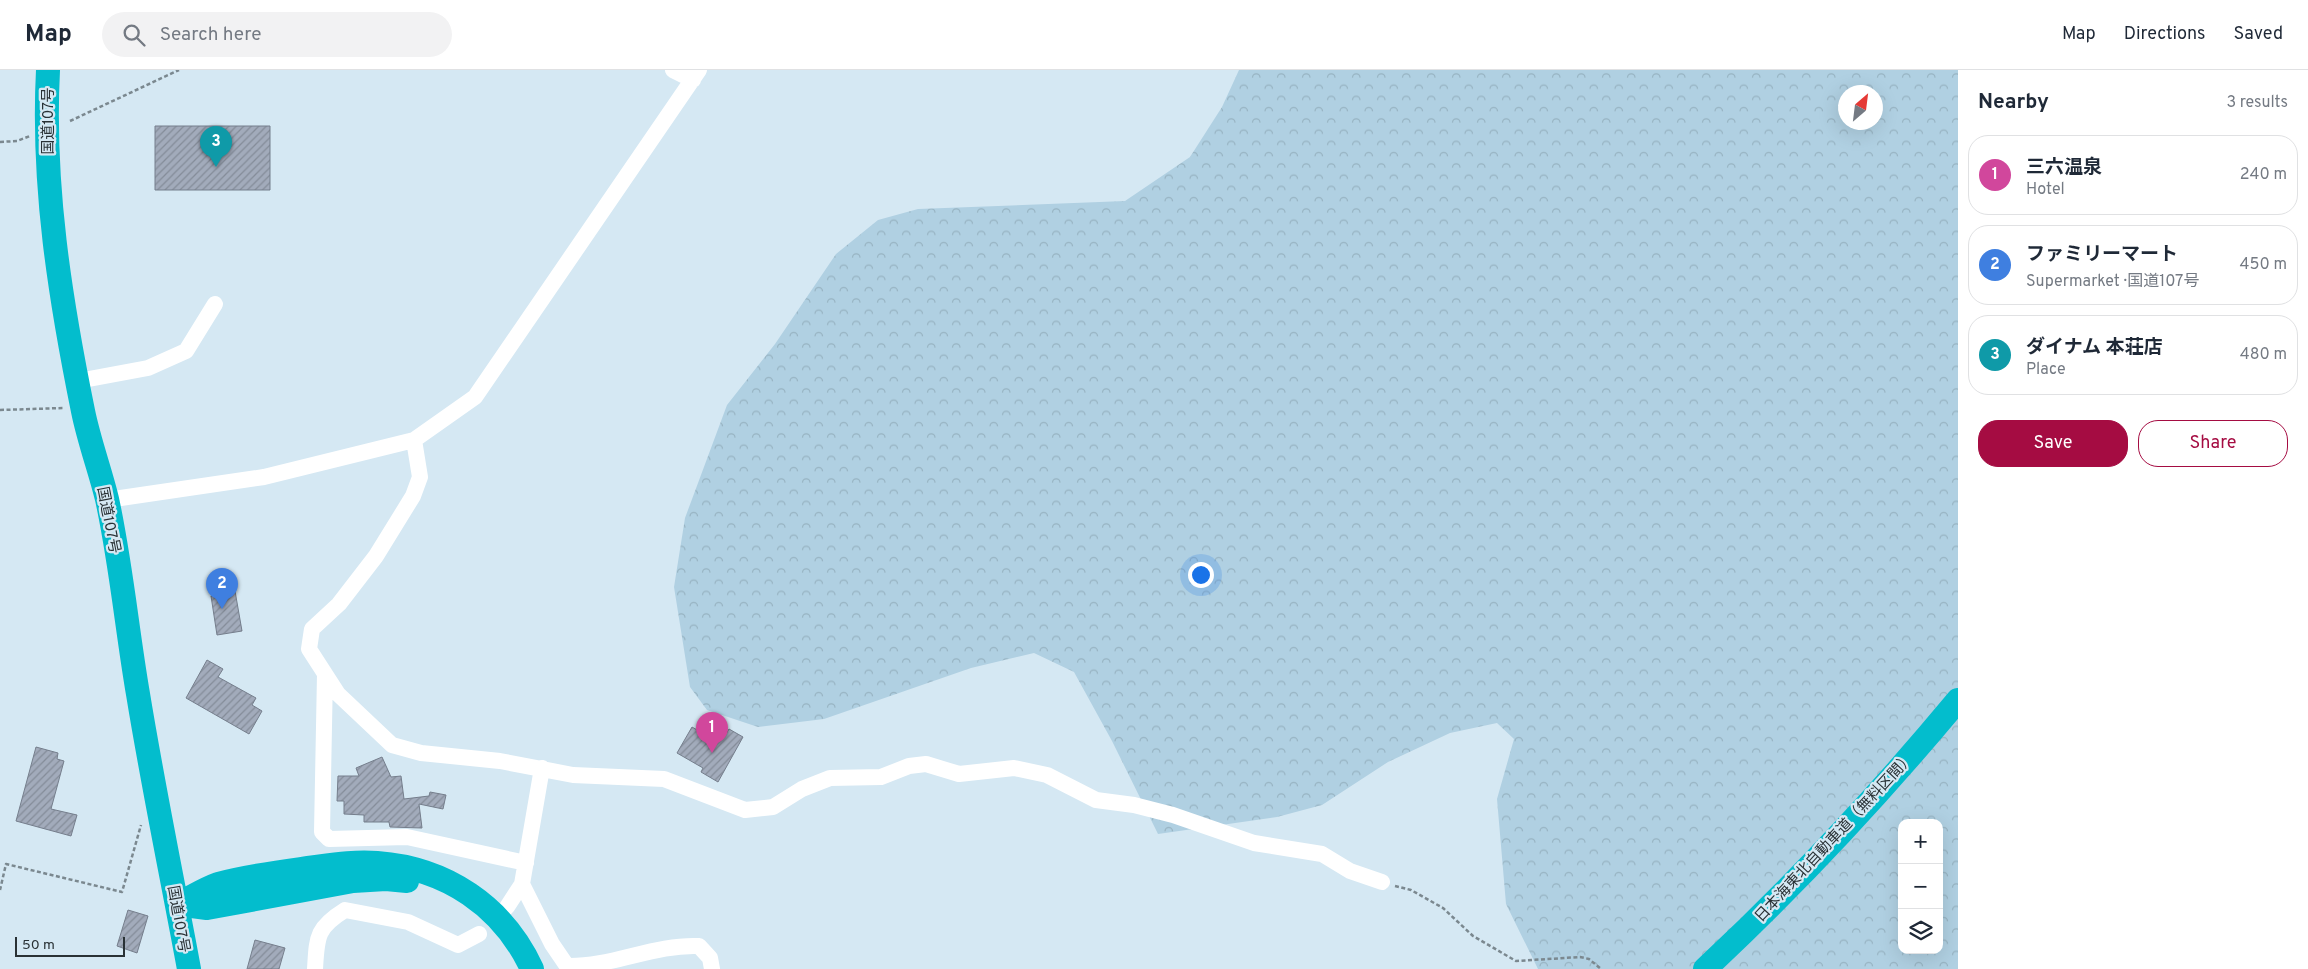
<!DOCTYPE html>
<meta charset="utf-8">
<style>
:root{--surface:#fff;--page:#f2f2f3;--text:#1f2937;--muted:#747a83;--line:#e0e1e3;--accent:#a50c42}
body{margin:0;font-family:Overpass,"Noto Sans JP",sans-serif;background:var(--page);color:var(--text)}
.controls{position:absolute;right:15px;bottom:15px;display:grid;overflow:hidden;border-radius:10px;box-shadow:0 5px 20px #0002}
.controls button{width:45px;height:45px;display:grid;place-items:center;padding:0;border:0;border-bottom:1px solid var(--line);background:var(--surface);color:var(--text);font:25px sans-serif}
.compass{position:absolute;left:1838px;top:15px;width:45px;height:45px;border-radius:50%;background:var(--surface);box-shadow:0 5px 20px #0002;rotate:28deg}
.scale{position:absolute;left:15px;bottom:12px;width:110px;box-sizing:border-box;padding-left:5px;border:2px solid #293135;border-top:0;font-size:14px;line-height:18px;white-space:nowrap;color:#293135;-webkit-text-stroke:4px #d5e8f3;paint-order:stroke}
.you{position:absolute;left:1200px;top:504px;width:18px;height:18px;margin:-12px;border:4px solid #fff;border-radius:50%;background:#1a73e8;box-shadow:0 0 0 8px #1a73e833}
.badge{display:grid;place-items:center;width:32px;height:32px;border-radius:50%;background:var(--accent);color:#fff;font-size:16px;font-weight:700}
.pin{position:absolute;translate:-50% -41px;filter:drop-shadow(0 1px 2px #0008)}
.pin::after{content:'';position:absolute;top:26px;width:18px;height:15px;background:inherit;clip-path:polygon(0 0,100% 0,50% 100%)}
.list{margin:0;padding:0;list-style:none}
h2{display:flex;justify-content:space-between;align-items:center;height:65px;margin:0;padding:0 20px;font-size:21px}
h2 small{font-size:16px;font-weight:400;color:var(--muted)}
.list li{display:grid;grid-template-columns:32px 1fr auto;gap:15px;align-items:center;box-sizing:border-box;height:80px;margin:0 10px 10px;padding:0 10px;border:1px solid var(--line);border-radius:20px}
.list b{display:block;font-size:19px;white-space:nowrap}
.list p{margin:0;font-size:16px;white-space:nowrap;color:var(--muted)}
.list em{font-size:16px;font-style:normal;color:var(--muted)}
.actions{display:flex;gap:10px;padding:15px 20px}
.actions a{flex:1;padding:11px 0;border:1px solid var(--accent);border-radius:20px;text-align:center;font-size:18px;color:var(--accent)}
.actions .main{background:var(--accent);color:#fff}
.icon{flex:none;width:28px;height:28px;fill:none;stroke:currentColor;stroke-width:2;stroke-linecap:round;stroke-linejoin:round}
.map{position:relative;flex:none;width:1958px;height:899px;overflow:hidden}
header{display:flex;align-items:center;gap:30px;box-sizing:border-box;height:70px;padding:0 25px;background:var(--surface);border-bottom:1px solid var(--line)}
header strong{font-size:24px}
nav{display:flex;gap:28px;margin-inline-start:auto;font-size:18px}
.search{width:350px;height:45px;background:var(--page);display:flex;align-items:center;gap:12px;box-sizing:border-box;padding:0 18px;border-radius:28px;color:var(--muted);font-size:19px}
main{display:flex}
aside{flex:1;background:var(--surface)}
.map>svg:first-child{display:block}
.forest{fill:url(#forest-crowns);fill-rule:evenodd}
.building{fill:url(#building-hatch);stroke:#757e8c}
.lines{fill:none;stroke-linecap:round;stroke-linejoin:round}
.path{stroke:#7b888f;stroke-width:2.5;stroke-dasharray:4 2.5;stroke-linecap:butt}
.minor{stroke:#fff;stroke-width:16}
.highway{stroke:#03bdcd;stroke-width:24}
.labels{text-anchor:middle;stroke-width:4.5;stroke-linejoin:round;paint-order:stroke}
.street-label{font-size:15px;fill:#293135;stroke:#d5e8f3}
</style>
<header>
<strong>Map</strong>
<div class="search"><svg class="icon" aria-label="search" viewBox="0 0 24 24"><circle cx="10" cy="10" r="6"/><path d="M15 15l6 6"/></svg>Search here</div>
<nav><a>Map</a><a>Directions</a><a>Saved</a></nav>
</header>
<main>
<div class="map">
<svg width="1958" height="899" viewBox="0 0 1958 899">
<defs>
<pattern id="forest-crowns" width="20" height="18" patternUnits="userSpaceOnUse" patternTransform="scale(1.25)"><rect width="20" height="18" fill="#b0d0e2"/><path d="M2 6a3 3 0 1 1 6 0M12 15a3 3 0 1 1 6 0" fill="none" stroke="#97b3c2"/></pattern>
<pattern id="building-hatch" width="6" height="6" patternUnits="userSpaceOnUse" patternTransform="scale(1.25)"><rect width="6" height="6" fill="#a2abbb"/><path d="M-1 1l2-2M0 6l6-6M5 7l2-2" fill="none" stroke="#848c99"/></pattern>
</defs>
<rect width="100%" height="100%" fill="#d5e8f3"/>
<path class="forest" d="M1239,0H1958V899H1538L1506,834L1497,729L1514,669L1497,653L1450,663L1388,692L1322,735L1277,747L1158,764L1112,671L1074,602L1034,583L971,598L824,649L758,657L707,640L690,617L674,517L685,448L727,335L775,274L836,184L878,150L918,139L1125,131L1190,87L1222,37ZM1846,22H1876V52H1846ZM1902,753H1939V880H1902Z"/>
<path class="building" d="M155,56H270V120H155Z
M235,521L242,561L217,565L211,526Z
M207,590L223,599L218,607L256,628L252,635L262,641L249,664L186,628Z
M692,657L711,668L716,659L726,664L729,659L743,667L718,712L701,702L703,698L677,683Z
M36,677L58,683L57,689L64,691L51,739L77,745L71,766L16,751Z
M382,687L391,707L401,706L404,729L429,726L430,722L446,725L443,739L419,734L422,758L390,757L389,752H364V745L344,744V731H337L338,706H359L356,698Z
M128,840L148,846L137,883L117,876Z
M255,870L285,878L279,899H247Z"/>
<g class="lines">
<path class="path" d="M70,51L179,0
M0,72L17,71L30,66
M0,340L63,338
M1395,816L1411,820L1443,838L1473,866L1516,891L1580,887L1589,889L1601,899
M0,820L6,794L122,822L141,755"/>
<path class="minor" d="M673,0L693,10
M78,311L148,298L186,281L215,234
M414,370L420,407L413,426L376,486L339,534L312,559L309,579L338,624L392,675L421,683L500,691L573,705L664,709L745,740L773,737L802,719L830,708L881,707L909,696L926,694L959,704L1014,698L1047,705L1096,730L1134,735L1173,745L1254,773L1322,784L1350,801L1382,812
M107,430L264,407L414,370L475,327L699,0
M325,604L322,762L329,769L407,767L526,793
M522,814L552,874L567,896C612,897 654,874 699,876L710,888L712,899
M507,837L522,814L542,698
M315,899C317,867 316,858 345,840L408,852L458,875L479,864"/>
<path class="highway" d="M48,0C42,115 60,228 83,341C89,371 100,400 107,429C121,493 127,560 138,624C153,716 172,807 189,899
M177,834C190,828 204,819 218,814C247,806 279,802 308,798C331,795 354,791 377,793C446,798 503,836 532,899
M177,834L207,838L353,811L386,809L407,811
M1705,899C1795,815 1879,725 1958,630"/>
</g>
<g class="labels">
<g class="street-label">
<text transform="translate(48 51) rotate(-90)" y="5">国道107号</text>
<text transform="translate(109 450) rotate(79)" y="5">国道107号</text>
<text transform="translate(1834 767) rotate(-47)" y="5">日本海東北自動車道（無料区間）</text>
<text transform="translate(179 849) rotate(80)" y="5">国道107号</text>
</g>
</g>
</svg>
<div class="controls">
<button>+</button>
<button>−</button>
<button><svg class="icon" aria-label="layers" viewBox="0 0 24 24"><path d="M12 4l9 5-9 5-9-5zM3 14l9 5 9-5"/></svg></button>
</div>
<svg class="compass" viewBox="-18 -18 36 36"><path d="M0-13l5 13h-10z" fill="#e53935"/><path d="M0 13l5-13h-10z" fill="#747a83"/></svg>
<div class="scale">50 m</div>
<div class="you"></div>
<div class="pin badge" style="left:712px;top:683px;background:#d1479c">1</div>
<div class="pin badge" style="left:222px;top:539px;background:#3f7fe0">2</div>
<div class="pin badge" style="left:216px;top:97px;background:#0f9aa8">3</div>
</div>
<aside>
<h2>Nearby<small>3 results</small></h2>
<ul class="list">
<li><span class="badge" style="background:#d1479c">1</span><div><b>三六温泉</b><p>Hotel</p></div><em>240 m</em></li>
<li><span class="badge" style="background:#3f7fe0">2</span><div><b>ファミリーマート</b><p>Supermarket · 国道107号</p></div><em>450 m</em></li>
<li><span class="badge" style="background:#0f9aa8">3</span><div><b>ダイナム 本荘店</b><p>Place</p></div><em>480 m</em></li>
</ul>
<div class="actions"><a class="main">Save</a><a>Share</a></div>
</aside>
</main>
